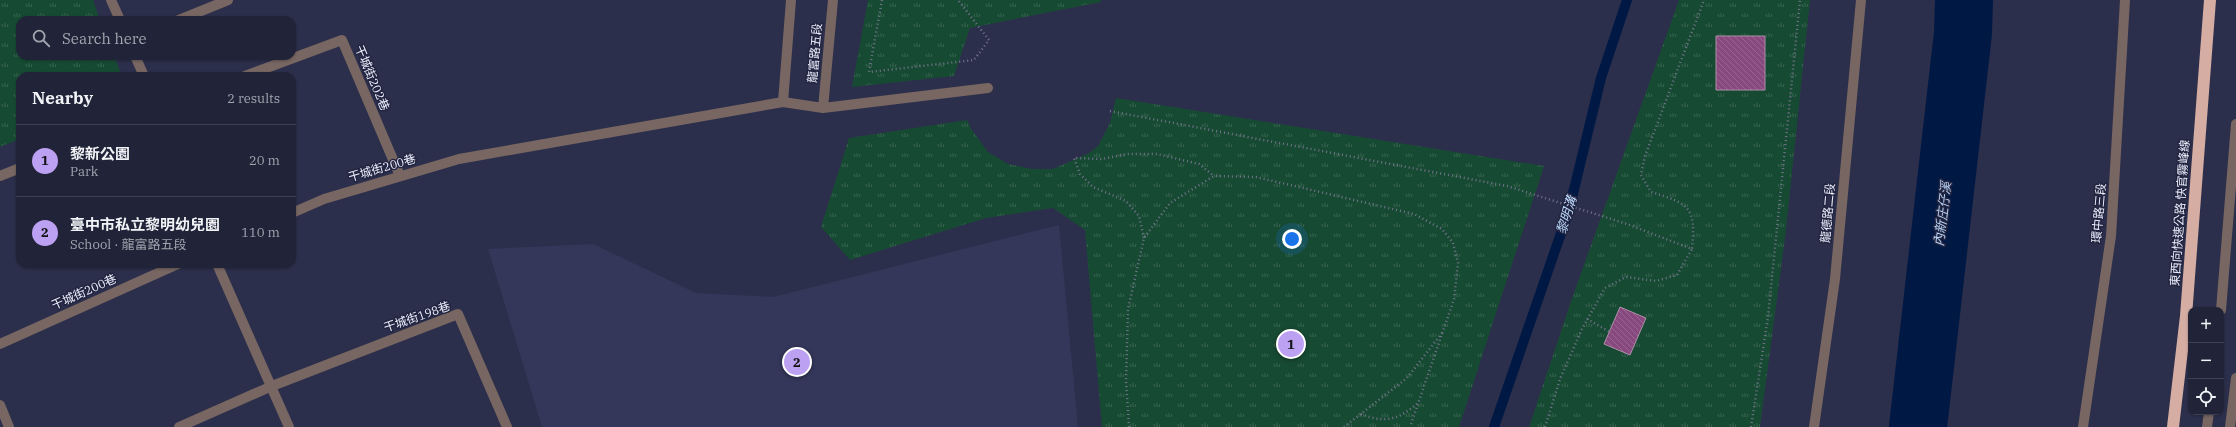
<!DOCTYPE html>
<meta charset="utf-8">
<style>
:root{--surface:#212338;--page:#292b40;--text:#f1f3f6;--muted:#a2a4ae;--line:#3e4053;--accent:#bca0f2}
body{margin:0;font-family:"IBM Plex Serif","Noto Sans TC",serif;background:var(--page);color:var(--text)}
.controls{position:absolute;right:12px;bottom:12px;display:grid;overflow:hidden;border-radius:8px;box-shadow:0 1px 3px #0004}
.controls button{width:36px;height:36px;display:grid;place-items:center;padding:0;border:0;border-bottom:1px solid var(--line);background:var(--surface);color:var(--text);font:20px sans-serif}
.you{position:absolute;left:1292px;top:239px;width:14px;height:14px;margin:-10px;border:3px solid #fff;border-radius:50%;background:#1a73e8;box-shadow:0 0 0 6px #1a73e833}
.badge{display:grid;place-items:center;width:26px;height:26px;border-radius:50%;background:var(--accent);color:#111;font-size:13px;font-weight:700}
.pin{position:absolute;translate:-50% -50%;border:2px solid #fff;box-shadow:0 1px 4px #0006}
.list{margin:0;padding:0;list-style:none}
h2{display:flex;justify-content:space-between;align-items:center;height:52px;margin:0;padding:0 16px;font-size:17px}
h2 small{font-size:13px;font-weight:400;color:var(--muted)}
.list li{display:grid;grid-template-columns:26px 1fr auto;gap:12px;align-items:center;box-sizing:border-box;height:72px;padding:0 16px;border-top:1px solid var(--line)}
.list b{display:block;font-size:15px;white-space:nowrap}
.list p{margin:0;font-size:13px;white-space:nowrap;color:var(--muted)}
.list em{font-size:13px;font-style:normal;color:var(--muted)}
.icon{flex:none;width:22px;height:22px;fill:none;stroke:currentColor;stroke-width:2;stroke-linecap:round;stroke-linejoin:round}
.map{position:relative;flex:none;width:2236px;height:427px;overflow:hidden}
.search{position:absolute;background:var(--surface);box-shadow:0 1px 3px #0004;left:16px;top:16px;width:280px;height:44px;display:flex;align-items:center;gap:10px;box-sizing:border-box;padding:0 14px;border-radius:12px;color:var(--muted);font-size:15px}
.panel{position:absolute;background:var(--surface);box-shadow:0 1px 3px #0004;left:16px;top:72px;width:280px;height:196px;border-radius:12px}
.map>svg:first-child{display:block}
.built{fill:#34375a}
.park{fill:url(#park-tufts)}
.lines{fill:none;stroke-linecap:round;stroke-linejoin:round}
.stream{stroke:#001944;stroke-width:10}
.river{stroke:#001944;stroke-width:58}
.building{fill:url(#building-back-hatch);stroke:#ad8fa7}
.path{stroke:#73758c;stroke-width:2.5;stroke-dasharray:1 3;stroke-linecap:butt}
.minor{stroke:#776662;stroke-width:10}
.highway{stroke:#d5ada2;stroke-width:12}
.labels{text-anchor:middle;stroke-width:3;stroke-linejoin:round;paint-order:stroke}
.street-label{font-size:12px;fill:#eceefd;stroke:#222540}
.water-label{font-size:13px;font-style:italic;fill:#b9d3f6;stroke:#222540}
</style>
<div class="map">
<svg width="2236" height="427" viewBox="0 0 2236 427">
<defs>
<pattern id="park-tufts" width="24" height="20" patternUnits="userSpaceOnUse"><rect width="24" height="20" fill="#174a33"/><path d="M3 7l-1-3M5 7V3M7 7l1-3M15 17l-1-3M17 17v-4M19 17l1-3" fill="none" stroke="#396451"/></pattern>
<pattern id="building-back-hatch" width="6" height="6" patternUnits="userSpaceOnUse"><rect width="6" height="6" fill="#88497e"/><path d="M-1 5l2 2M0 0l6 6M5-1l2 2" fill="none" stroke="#996491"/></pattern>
</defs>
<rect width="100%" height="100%" fill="#2c2f4b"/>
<path class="built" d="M1059,225L1078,427H542L488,249L593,244L696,293L773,297Z"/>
<path class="park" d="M0,0H93L100,20H20V56H114L122,76H20V139L0,147Z
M868,0H1101V2L970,28L954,76L852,87Z
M1679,0H1810L1786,230L1760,427H1529L1570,304Z
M1116,98L1544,166L1459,427H1102L1085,230L1053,208L986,218L850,260L821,227L849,138L967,120L972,130L988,152L1008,164L1032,169H1053L1089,153L1098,146L1110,123Z"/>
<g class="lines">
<path class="stream" d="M1494,427L1569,210L1601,78L1627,0"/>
<path class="river" d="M1918,427L1963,33L1964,0"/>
</g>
<path class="building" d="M1716,36H1765V90H1716Z
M1620,307L1646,318L1630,355L1604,344Z"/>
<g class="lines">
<path class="path" d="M882,0L869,72L974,60L989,40L958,0
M1110,111L1507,186L1627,224L1692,249C1696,207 1690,204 1651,192L1641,175L1645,156L1704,0
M1144,238L1139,216L1126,201L1093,187L1080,174L1074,158L1102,159L1127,154H1157L1199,164L1214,176
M1587,319L1610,332
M1361,414C1386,424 1400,419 1419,402
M1129,427L1126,381L1128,309L1144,238L1170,203L1214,176L1256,177L1414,214L1442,229L1453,243L1458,263L1454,299L1410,427
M1344,427L1407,378L1442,333
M1545,427L1560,379L1582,329L1605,288L1626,277L1656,281L1677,275L1692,249
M1751,427L1768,317L1800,0"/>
<path class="minor" d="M111,0L120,20
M179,20L228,0
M135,56L144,76
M245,76L342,40L400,176
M783,102L791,0
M823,108L833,0
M0,176L20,168
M292,213L324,199L459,159L783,102L823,108L988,88
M217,264L289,427
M2221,310L2236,124
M0,344L178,264
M0,405L9,427
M179,427L272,386L458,314L507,427
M1814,427L1835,279L1861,0
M2083,427L2111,236L2125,0
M2207,427L2209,412
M2230,427L2236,378"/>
<path class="highway" d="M2173,427L2186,316L2210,0"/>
</g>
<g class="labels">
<g class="street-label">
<text transform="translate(815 53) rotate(-85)" y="4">龍富路五段</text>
<text transform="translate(372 78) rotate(67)" y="4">干城街202巷</text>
<text transform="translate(382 168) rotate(-16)" y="4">干城街200巷</text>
<text transform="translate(1828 213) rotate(-85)" y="4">龍德路二段</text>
<text transform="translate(2099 213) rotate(-85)" y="4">環中路三段</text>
<text transform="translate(2180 213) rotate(-86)" y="4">東西向快速公路 快官霧峰線</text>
<text transform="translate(84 292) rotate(-24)" y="4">干城街200巷</text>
<text transform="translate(417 317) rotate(-19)" y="4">干城街198巷</text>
</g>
<g class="water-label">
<text transform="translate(1942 214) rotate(-83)" y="5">內新庄仔溪</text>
<text transform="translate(1566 215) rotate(-73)" y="5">黎明溝</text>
</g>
</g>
</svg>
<div class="controls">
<button>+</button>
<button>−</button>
<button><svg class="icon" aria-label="locate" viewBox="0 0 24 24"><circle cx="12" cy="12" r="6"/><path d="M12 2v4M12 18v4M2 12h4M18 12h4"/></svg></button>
</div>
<div class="you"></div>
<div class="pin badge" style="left:1291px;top:344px">1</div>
<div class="pin badge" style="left:797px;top:362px">2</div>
<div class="search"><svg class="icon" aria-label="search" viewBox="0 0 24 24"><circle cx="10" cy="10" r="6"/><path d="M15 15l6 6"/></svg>Search here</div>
<section class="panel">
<h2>Nearby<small>2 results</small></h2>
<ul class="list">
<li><span class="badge">1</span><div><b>黎新公園</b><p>Park</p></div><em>20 m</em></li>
<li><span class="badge">2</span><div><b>臺中市私立黎明幼兒園</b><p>School · 龍富路五段</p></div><em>110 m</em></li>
</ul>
</section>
</div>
